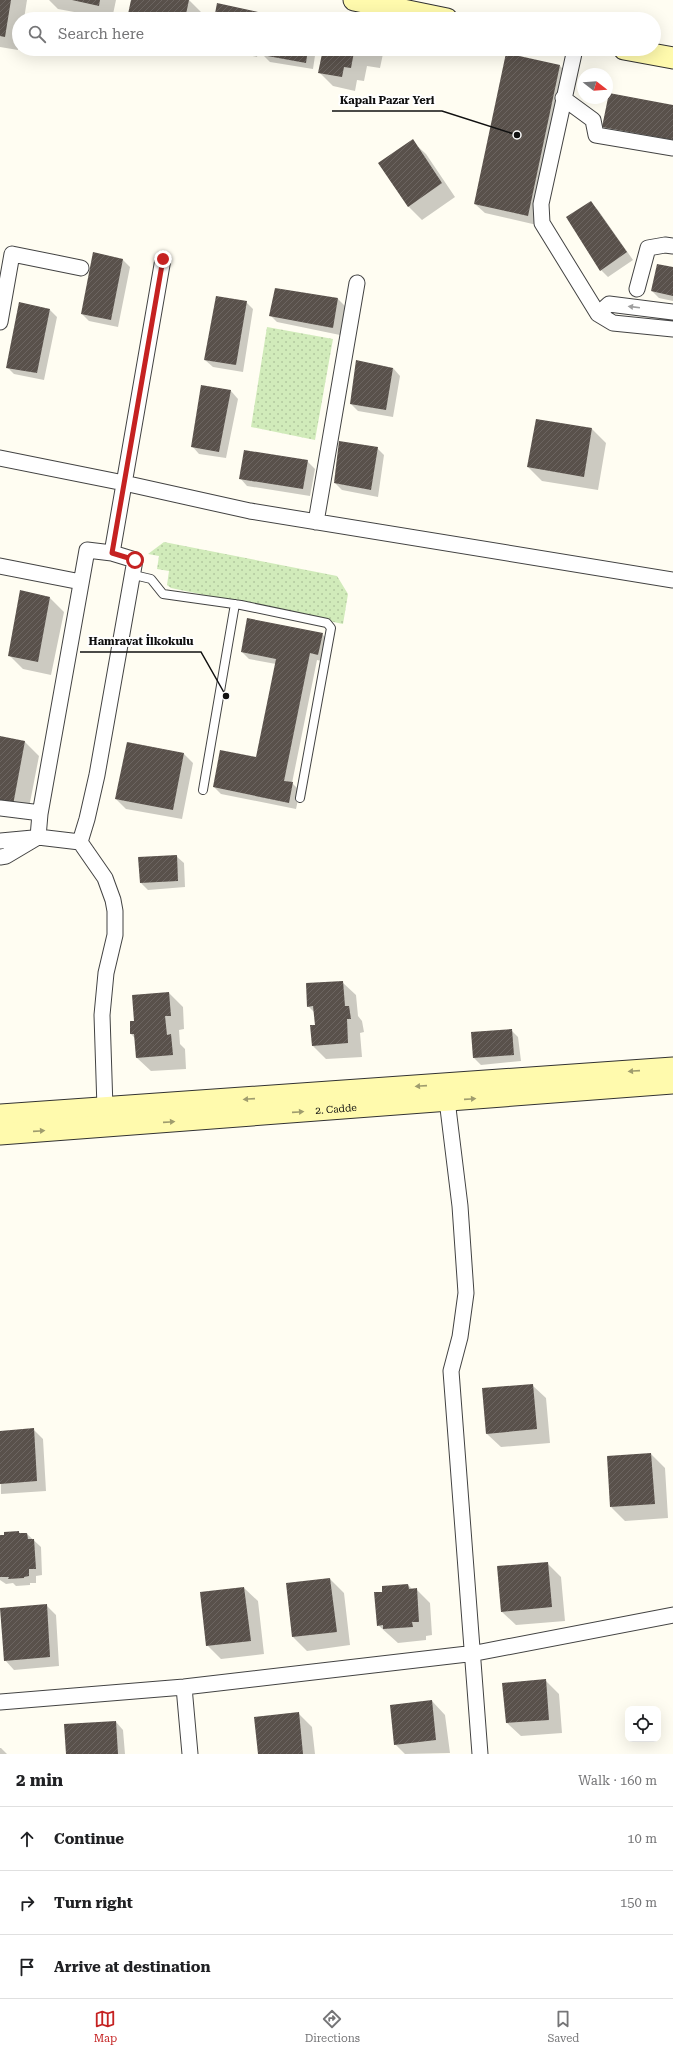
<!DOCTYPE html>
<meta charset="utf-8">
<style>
:root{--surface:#fff;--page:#f2f2f2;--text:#202124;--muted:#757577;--line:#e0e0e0;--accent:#c52222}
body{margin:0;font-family:"Roboto Serif",serif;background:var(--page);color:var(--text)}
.controls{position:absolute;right:12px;bottom:12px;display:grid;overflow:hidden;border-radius:8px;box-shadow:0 4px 16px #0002}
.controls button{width:36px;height:36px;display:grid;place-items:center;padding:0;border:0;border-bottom:1px solid var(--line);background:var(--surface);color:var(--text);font:20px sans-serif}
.compass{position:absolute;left:577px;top:68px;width:36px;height:36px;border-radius:50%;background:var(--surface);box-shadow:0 4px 16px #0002;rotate:107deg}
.stop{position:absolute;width:12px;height:12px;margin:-9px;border:3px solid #c52222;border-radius:50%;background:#fff}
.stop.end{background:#c52222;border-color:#fff;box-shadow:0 1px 4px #0008}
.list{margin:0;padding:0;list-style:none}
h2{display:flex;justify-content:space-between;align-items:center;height:52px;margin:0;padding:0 16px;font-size:17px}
h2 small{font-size:13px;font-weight:400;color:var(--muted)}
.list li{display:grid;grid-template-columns:26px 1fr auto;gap:12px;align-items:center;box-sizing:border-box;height:64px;padding:0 16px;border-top:1px solid var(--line)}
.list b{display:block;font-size:15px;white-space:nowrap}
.list em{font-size:13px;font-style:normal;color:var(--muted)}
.icon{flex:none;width:22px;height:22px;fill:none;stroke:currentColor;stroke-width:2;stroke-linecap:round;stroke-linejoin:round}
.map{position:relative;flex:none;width:673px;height:1754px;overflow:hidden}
.search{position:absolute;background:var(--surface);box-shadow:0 4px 16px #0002;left:12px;right:12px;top:12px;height:44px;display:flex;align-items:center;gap:10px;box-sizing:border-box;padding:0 14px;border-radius:22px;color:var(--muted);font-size:15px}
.sheet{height:244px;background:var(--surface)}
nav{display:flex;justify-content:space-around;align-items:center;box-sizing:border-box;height:56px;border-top:1px solid var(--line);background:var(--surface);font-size:11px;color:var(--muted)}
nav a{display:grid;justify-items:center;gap:2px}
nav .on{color:var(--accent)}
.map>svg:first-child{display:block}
.grass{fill:url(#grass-dots)}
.shadow{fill:#0003}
.building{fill:url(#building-hatch)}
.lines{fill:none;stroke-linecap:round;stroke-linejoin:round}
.service-casing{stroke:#434343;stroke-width:10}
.minor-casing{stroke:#434343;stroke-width:17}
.secondary-casing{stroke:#323232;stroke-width:23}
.service{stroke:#fff;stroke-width:8}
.minor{stroke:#fff;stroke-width:15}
.secondary{stroke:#fffaad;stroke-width:21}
.oneway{fill:#9f9f9f}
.oneway2{fill:#9f9c6e}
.route{stroke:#c52222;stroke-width:5}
.labels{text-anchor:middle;stroke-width:4;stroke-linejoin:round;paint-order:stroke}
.street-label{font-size:10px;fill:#101010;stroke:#fff}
.leader{fill:none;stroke:#101010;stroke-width:1.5}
.callout-dot{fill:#101010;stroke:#fff;stroke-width:1.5}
.callout-label{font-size:11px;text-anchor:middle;font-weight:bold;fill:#101010;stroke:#fff;stroke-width:4;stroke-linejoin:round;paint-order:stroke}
</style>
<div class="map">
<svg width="673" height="1754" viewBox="0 0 673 1754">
<defs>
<pattern id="grass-dots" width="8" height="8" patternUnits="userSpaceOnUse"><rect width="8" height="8" fill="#d1ebba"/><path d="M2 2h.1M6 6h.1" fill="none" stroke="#b2c89f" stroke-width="1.8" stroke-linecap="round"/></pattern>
<pattern id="building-hatch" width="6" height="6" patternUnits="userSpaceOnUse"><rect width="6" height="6" fill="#59514b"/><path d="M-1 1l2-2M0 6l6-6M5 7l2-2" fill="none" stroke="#6c6561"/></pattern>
</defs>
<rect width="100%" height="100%" fill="#fffdf2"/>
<path class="grass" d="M267,327L333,339L315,440L251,427Z
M164,542L337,576L348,594L343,624L171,588L167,585L169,571L157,569L159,556L148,554Z"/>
<path class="shadow" d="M0,0H27L24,19H19L18,50L0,47Z
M49,0H116L112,19L58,9Z
M132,0H189L202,13L201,19H135L130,13Z
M258,13L264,19H215Z
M221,49H259L257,57Z
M264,49H316L313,69L270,62L263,55Z
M324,49H384L380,68L367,66L364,81L357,80L355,91L333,86L319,72Z
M560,66L569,75L537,225L485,213L475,204Z
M673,106V148L613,136L603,127Z
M412,141L426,154L455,197L422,220L408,206Z
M591,203L598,210L633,260L608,277L601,270Z
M94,253L123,260L130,267L118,327L89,321L82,314Z
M673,268V301L659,298L652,291Z
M338,299L345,306L340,335L277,322L270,315Z
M246,302L253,309L243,372L213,367L205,360Z
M50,310L57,317L44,380L14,374L7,367Z
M393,368L400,376L393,417L358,411L351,404Z
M231,391L238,399L226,458L199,454L192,446Z
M592,429L606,443L598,490L542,481L528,467Z
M377,448L384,455L378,497L342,490L335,483Z
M307,461L315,469L310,496L247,486L240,478Z
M21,592L50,598L64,612L51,675L23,669L9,655Z
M322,634L329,641L325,662L317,660L292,783L300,791L296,809L221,794L214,787L257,758L276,664L249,659L242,652Z
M0,737L25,742L39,756L27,818L0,813Z
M128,743L184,754L193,763L182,819L126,809L116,799Z
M176,856L184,863L185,887L148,890L141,883Z
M342,982L356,995L358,1016L362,1021L364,1032L360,1033L362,1057L326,1059L313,1046L316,1026L315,1013L308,1006Z
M169,993L183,1007L184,1029L179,1030L180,1044L185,1049L186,1069L151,1071L137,1058L136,1039L131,1034L135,1022Z
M511,1030L518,1037L521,1061L481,1065L474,1058Z
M532,1385L546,1398L550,1443L501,1447L487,1434Z
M33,1429L43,1439L46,1491L1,1494L0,1432Z
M651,1454L665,1468L668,1518L625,1521L611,1507Z
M19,1532L21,1534H27L41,1547L42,1575L36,1576V1583H30V1585L16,1586L13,1583L6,1584L0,1580V1536H5V1533Z
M547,1563L561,1577L565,1621L516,1625L502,1612Z
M330,1579L344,1593L350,1645L307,1651L293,1637Z
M408,1585L412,1589H416L430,1603L432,1635L426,1636V1640L398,1643L378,1625Z
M244,1588L258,1601L264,1654L221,1659L207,1645Z
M46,1605L56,1615L59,1666L14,1670L5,1660Z
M545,1680L559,1694L562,1733L521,1736L507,1723Z
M432,1701L445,1715L450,1753L405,1754L395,1744Z
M298,1713L312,1727L315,1754H259Z
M116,1722L123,1730L125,1754H67Z
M0,1748H1L7,1754H0Z"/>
<path class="building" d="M0,0H11L5,37L0,36Z
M72,0H100L99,6Z
M131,0H189L185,19H158L128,14Z
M217,3L258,12L257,19H214Z
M263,49H308L306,63L262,55Z
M323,49H368L367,55L354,52L351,68L344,67L342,77L318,73Z
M506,53L560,65L528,216L474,204Z
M609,93L673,105V140L602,127Z
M413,139L442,183L408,207L378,163Z
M591,201L627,252L600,271L566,217Z
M93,252L123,259L111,320L81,314Z
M657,264L673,267V296L651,291Z
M275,288L338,298L333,328L269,316Z
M216,296L247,301L236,365L204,360Z
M19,302L50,309L37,373L6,368Z
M356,360L393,368L386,410L350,404Z
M201,385L231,390L219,452L191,447Z
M536,419L592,428L584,477L527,467Z
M339,441L378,447L371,490L334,483Z
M244,450L308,460L303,489L239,479Z
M20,590L50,597L38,662L8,656Z
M247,618L323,633L318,655L310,653L284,781L293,782L289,803L213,787L220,750L256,757L276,659L241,652Z
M0,736L25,741L13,805L0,803Z
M127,742L184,753L173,810L115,799Z
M177,855L178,881L140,883L138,857Z
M343,981L345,1006H349L351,1019H347L348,1043L312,1046L310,1025H315L313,1006L307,1007L306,983Z
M169,992L171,1016H165L167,1035L171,1034L173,1055L136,1058L134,1034H130V1021H134L132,995Z
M512,1029L514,1055L473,1058L471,1032Z
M533,1384L537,1429L486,1434L482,1388Z
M34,1428L37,1481L0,1484V1431Z
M651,1453L655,1504L610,1507L607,1456Z
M19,1531V1533H27L28,1539H34L36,1569H29V1576L24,1577V1578L8,1579L9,1577H0V1535H4V1532Z
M548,1562L552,1607L501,1612L497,1566Z
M330,1578L337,1632L292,1637L286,1583Z
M408,1584L409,1589L417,1588L419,1622H412L413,1627L383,1629V1625L377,1626L374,1592H382V1586Z
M244,1587L251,1641L206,1646L200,1592Z
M47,1604L50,1657L4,1661L0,1608Z
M546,1679L549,1720L506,1723L502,1683Z
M432,1700L436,1740L394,1745L390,1705Z
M299,1712L303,1754H258L254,1717Z
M116,1721L118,1754H66L64,1724Z"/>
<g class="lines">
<g class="service-casing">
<path id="service" d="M134,575L151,579L163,594L241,605L327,623L331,628L300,798
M203,790L235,604"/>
</g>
<g class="minor-casing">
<path id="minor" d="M575,49L541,204L542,223L598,314L613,323L673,329
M563,98L593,120L596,135L673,148
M637,289L648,248L665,245L673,246
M598,314L609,304L673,312
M0,322L12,254L81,268
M0,458L124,483L250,511L673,580
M316,522L357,283
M87,550L112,553L135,560L97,775L87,819L80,842L38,837L40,814Z
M112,553L163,259
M0,566L81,582
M0,808L33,812
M0,841L33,838
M80,842L105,878L113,900L115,911V935L106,973L102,1015L105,1108
M0,857L6,856L38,837
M447,1100L460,1206L466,1293L460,1337L451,1371L480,1754
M184,1687L190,1754
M0,1702L184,1687L476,1653L673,1615"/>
</g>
<g class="secondary-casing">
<g id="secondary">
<path d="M354,0L447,19"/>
<path d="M624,49L673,58"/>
<path d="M0,1115L673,1068"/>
<path id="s1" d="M0,1134L673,1083"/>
</g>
</g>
<use href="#service" class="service"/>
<use href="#minor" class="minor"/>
<use href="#secondary" class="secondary"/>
</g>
<defs><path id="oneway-solid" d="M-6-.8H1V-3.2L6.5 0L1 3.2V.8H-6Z"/></defs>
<use class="oneway" href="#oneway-solid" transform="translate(634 307) rotate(-173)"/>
<g class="oneway2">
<use href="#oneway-solid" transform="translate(634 1071) rotate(176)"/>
<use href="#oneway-solid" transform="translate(421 1086) rotate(176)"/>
<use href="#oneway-solid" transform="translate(249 1099) rotate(176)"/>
<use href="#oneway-solid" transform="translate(470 1099) rotate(-4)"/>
<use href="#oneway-solid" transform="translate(298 1112) rotate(-4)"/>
<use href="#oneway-solid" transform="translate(169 1122) rotate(-4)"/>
<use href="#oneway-solid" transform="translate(39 1131) rotate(-4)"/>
</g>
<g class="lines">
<path class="route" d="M135,560L112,553L163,259"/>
</g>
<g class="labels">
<g class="street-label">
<text dy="4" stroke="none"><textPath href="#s1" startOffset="337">2. Cadde</textPath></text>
</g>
</g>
<path class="leader" d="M517 135L442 111H332M226 696L201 652H80"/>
<g class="callout-dot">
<circle cx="517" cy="135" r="4"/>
<circle cx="226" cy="696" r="4"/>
</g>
<g class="callout-label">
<text x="387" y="104">Kapalı Pazar Yeri</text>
<text x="141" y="645">Hamravat İlkokulu</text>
</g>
</svg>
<div class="controls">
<button><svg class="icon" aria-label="locate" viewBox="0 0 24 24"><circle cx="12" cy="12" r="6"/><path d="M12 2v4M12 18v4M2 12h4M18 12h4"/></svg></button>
</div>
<svg class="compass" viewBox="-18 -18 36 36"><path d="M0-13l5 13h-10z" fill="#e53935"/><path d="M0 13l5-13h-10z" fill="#757577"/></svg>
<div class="stop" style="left:135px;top:560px"></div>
<div class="stop end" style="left:163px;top:259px"></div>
<div class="search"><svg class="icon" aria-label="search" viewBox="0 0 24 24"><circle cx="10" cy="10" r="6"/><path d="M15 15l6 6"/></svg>Search here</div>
</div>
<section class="sheet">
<h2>2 min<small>Walk · 160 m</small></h2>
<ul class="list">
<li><svg class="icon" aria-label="ahead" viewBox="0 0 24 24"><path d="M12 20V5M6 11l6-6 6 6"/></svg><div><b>Continue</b></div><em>10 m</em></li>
<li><svg class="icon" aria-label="right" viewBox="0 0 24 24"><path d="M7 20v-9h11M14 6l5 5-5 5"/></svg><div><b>Turn right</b></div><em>150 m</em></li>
<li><svg class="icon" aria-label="arrive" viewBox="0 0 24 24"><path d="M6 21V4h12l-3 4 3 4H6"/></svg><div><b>Arrive at destination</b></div></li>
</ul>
</section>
<nav>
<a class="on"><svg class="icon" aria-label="map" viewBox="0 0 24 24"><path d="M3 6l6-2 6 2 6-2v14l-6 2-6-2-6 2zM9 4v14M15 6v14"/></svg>Map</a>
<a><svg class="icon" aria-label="directions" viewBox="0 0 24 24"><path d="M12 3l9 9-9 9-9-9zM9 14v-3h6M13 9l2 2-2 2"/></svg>Directions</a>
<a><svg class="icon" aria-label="saved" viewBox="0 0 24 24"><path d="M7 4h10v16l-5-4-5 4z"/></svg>Saved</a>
</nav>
